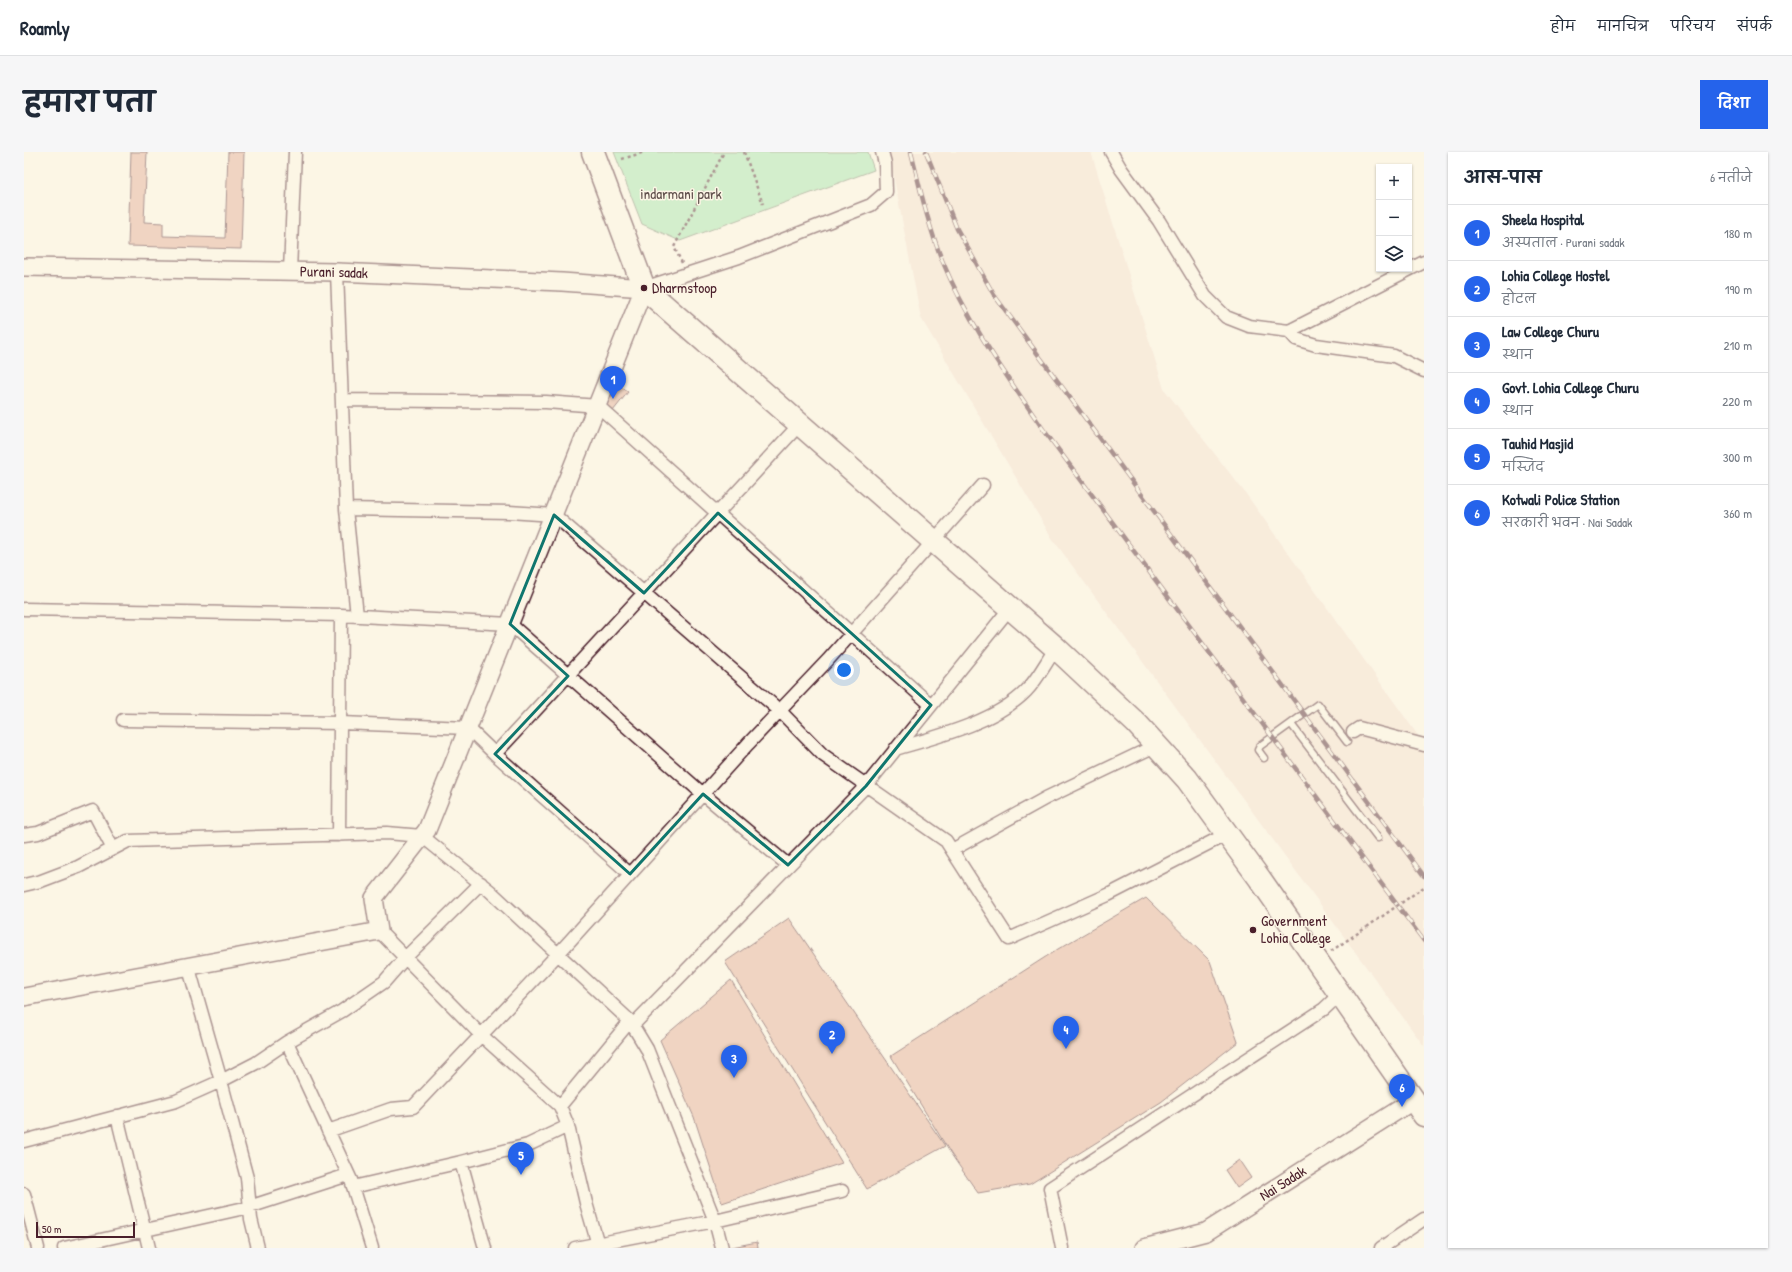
<!DOCTYPE html>
<html lang="hi">
<meta charset="utf-8">
<style>
:root{--surface:#fff;--page:#f6f6f7;--text:#1f2937;--muted:#747a83;--line:#e0e1e3;--accent:#2563eb}
body{margin:0;font-family:"Patrick Hand","Playpen Sans Deva",sans-serif;background:var(--page);color:var(--text)}
.controls{position:absolute;right:12px;top:12px;display:grid;overflow:hidden;border-radius:0px;box-shadow:0 1px 3px #0004}
.controls button{width:36px;height:36px;display:grid;place-items:center;padding:0;border:0;border-bottom:1px solid var(--line);background:var(--surface);color:var(--text);font:20px sans-serif}
.scale{position:absolute;left:12px;bottom:10px;width:99px;box-sizing:border-box;padding-left:4px;border:2px solid #4a1f2b;border-top:0;font-size:11px;line-height:14px;white-space:nowrap;color:#4a1f2b;-webkit-text-stroke:3px #fcf5e5;paint-order:stroke}
.you{position:absolute;left:820px;top:518px;width:14px;height:14px;margin:-10px;border:3px solid #fff;border-radius:50%;background:#1a73e8;box-shadow:0 0 0 6px #1a73e833}
.badge{display:grid;place-items:center;width:26px;height:26px;border-radius:50%;background:var(--accent);color:#fff;font-size:13px;font-weight:700}
.pin{position:absolute;translate:-50% -33px;filter:drop-shadow(0 1px 2px #0008)}
.pin::after{content:'';position:absolute;top:21px;width:14px;height:12px;background:inherit;clip-path:polygon(0 0,100% 0,50% 100%)}
.list{margin:0;padding:0;list-style:none}
h2{display:flex;justify-content:space-between;align-items:center;height:52px;margin:0;padding:0 16px;font-size:17px}
h2 small{font-size:13px;font-weight:400;color:var(--muted)}
.list li{display:grid;grid-template-columns:26px 1fr auto;gap:12px;align-items:center;box-sizing:border-box;height:56px;padding:0 16px;border-top:1px solid var(--line)}
.list b{display:block;font-size:15px;white-space:nowrap}
.list p{margin:0;font-size:13px;white-space:nowrap;color:var(--muted)}
.list em{font-size:13px;font-style:normal;color:var(--muted)}
.icon{flex:none;width:22px;height:22px;fill:none;stroke:currentColor;stroke-width:2;stroke-linecap:round;stroke-linejoin:round}
.map{position:relative;flex:none;width:1400px;height:1096px;overflow:hidden;border-radius:0px}
header{display:flex;align-items:center;gap:24px;box-sizing:border-box;height:56px;padding:0 20px;background:var(--surface);border-bottom:1px solid var(--line)}
header strong{font-size:19px}
nav{display:flex;gap:22px;margin-inline-start:auto;font-size:14px}
.intro{display:flex;align-items:center;justify-content:space-between;box-sizing:border-box;height:96px;padding:0 24px}
h1{margin:0;font-size:28px}
.button{padding:10px 18px;border-radius:0px;background:var(--accent);color:#fff;font-size:14px;font-weight:700}
main{display:flex;gap:24px;padding:0 24px}
aside{flex:1;background:var(--surface);border-radius:0px;box-shadow:0 1px 3px #0004}
.map>svg:first-child{display:block}
.built{fill:#f4dfce}
.green{fill:#a3e4ad;stroke:#76826c}
.building{fill:#e2ac97;stroke:#4a1f2b}
.lines{fill:none;stroke-linecap:round;stroke-linejoin:round}
.lane-casing{stroke:#4a1f2b;stroke-width:9}
.street-casing{stroke:#4a1f2b;stroke-width:15}
.secondary-casing{stroke:#4a1f2b;stroke-width:20}
.highway-casing{stroke:#4a1f2b;stroke-width:25}
.path{stroke:#4a1f2b;stroke-width:2.5;stroke-dasharray:3 3;stroke-linecap:butt}
.lane{stroke:#fcf5e5;stroke-width:6}
.street{stroke:#fcf5e5;stroke-width:12}
.secondary{stroke:#fcf5e5;stroke-width:17}
.highway{stroke:#fcf5e5;stroke-width:22}
.rail-casing{stroke:#4a1f2b;stroke-width:4.5}
.rail{stroke:#fcf5e5;stroke-width:3;stroke-dasharray:9;stroke-linecap:butt}
.path-bridge{stroke:#4a1f2b;stroke-width:2.5;stroke-dasharray:3 3;stroke-linecap:butt}
.marked{fill:none;stroke:#0f766e;stroke-width:3;stroke-linejoin:round}
.poi-dot{fill:#4a1f2b;stroke:#fcf5e5;stroke-width:1.5}
.labels{text-anchor:middle;stroke-width:3;stroke-linejoin:round;paint-order:stroke}
.park-label{font-size:15px;fill:#60504c;stroke:#fcf5e5}
.street-label{font-size:15px;fill:#4a1f2b;stroke:#fcf5e5}
.poi-label{font-size:15px;fill:#4a1f2b;stroke:#fcf5e5;text-anchor:start}
</style>
<header>
<strong>Roamly</strong>
<nav><a>होम</a><a>मानचित्र</a><a>परिचय</a><a>संपर्क</a></nav>
</header>
<div class="intro"><h1>हमारा पता</h1><a class="button">दिशा</a></div>
<main>
<div class="map">
<svg width="1400" height="1096" viewBox="0 0 1400 1096">
<rect width="100%" height="100%" fill="#fcf5e5"/>
<filter id="ink" filterUnits="userSpaceOnUse"><feTurbulence type="fractalNoise" baseFrequency=".025" numOctaves="2"/><feDisplacementMap in="SourceGraphic" scale="8" xChannelSelector="R" yChannelSelector="G"/><feConvolveMatrix kernelMatrix="1 2 1 2 8 2 1 2 1" color-interpolation-filters="sRGB"/></filter>
<g filter="url(#ink)">
<path class="built" d="M865,0H1067L1140,237L1222,342L1400,592V894L1028,386L897,166Z"/>
<path class="green" d="M590,0H844L850,18L656,89L618,72Z"/>
<path class="building" d="M107,0H123L120,70L139,71V84L201,86L204,0H220L217,97L104,94Z
M593,232L604,240L589,259L578,251Z
M1122,746L1186,809L1214,890L1137,950L1006,1032L954,1041L927,1002L867,904L1034,797Z
M765,766L921,994L843,1037L701,810Z
M707,828L818,1011L698,1051L670,965L636,888Z
M1215,1008L1227,1026L1213,1036L1201,1018Z
M733,1090L734,1096H703Z"/>
<g class="lines">
<g class="lane-casing">
<path id="lane" d="M1267,572L1354,686
M1240,606L1234,598L1236,594L1294,552L1323,590"/>
</g>
<g class="street-casing">
<path id="street" d="M1087,0L1097,17L1135,69L1181,144L1202,165L1225,174L1265,179L1272,187L1292,193L1370,204L1400,219
M266,119L271,0
M313,120L322,357L333,464
M620,136L715,105L847,53L862,40L861,11L858,0
M1265,179L1400,110
M319,248L522,250L574,254L907,553
M322,357L485,360L530,363L756,559L799,603L922,689L985,787L1084,743L1203,682
M0,457L317,463L486,472L679,642L764,713
M99,568L317,571L444,576L471,602L606,722
M1329,580L1335,576L1400,593
M871,597C912,585 972,570 1002,539C1014,527 1022,510 1032,496
M471,602L775,273
M0,683L14,681L69,659L89,697
M315,683L317,463
M928,698L1022,646L1133,593
M0,733L17,729L54,715L104,689L363,681L398,684L466,739L606,869L623,897L691,1069L698,1096
M355,779L457,883L536,954L544,974L562,1051L575,1096
M164,813L197,929L223,1026L227,1067L234,1096
M609,873L842,634L986,456
M263,890L327,1028L348,1096
M536,954L606,869
M93,964L125,1096
M304,979L367,957L389,955L534,802L724,592L804,508L959,333
M0,989L152,949L197,929L232,911L263,890L318,859L360,830L381,806L457,731
M437,1010L461,1096
M329,1035L437,1010L504,993L544,974
M0,1042L14,1096
M40,1096L225,1055L324,1023
M551,1096L691,1069L818,1039
M1038,1096L1026,1036L1300,857L1316,842
M1357,1096L1400,1067"/>
</g>
<g class="secondary-casing">
<g id="secondary">
<path id="s1" d="M0,115L313,120L538,130L620,136L403,678L350,746L355,779L0,845"/>
<path id="s2" d="M1120,1096L1182,1080L1390,948"/>
</g>
</g>
<g class="highway-casing">
<path id="highway" d="M569,0L620,136L1032,496L1113,572L1163,627L1236,727L1400,963"/>
</g>
<path class="path" d="M720,0L739,52
M598,7L621,0
M658,111L650,95L700,0
M1307,799L1343,775"/>
<use href="#lane" class="lane"/>
<use href="#street" class="street"/>
<use href="#secondary" class="secondary"/>
<use href="#highway" class="highway"/>
<g class="rail-casing">
<path id="rail" d="M887,0C896,36 904,73 918,108C943,169 982,223 1019,277L1400,789
M902,0L933,77L970,143L1400,724"/>
</g>
<use href="#rail" class="rail"/>
<path class="path-bridge" d="M1343,775L1400,735"/>
</g>
</g>
<path d="M0 0H1400V1096H0ZM694,361L907,553L842,634L764,713L679,642L606,722L471,602L544,524L486,472L530,363L620,441Z" fill="#fcf5e5" fill-opacity=".55" fill-rule="evenodd"/>
<path class="marked" d="M694,361L907,553L842,634L764,713L679,642L606,722L471,602L544,524L486,472L530,363L620,441Z"/>
<g class="poi-dot">
<circle cx="620" cy="136" r="4"/>
<circle cx="1229" cy="778" r="4"/>
</g>
<g class="labels">
<g class="park-label">
<text x="657" y="47">indarmani park</text>
</g>
<g class="street-label">
<text dy="5" stroke="none"><textPath href="#s1" startOffset="310">Purani sadak</textPath></text>
<text dy="5" stroke="none"><textPath href="#s2" startOffset="155">Nai Sadak</textPath></text>
</g>
<g class="poi-label">
<text x="628" y="141">Dharmstoop</text>
<text x="1237" y="774">Government<tspan x="1237" dy="17">Lohia College</tspan></text>
</g>
</g>
</svg>
<div class="controls">
<button>+</button>
<button>−</button>
<button><svg class="icon" aria-label="layers" viewBox="0 0 24 24"><path d="M12 4l9 5-9 5-9-5zM3 14l9 5 9-5"/></svg></button>
</div>
<div class="scale">50 m</div>
<div class="you"></div>
<div class="pin badge" style="left:589px;top:247px">1</div>
<div class="pin badge" style="left:808px;top:902px">2</div>
<div class="pin badge" style="left:710px;top:926px">3</div>
<div class="pin badge" style="left:1042px;top:897px">4</div>
<div class="pin badge" style="left:497px;top:1023px">5</div>
<div class="pin badge" style="left:1378px;top:955px">6</div>
</div>
<aside>
<h2>आस-पास<small>6 नतीजे</small></h2>
<ul class="list">
<li><span class="badge">1</span><div><b>Sheela Hospital</b><p>अस्पताल · Purani sadak</p></div><em>180 m</em></li>
<li><span class="badge">2</span><div><b>Lohia College Hostel</b><p>होटल</p></div><em>190 m</em></li>
<li><span class="badge">3</span><div><b>Law College Churu</b><p>स्थान</p></div><em>210 m</em></li>
<li><span class="badge">4</span><div><b>Govt. Lohia College Churu</b><p>स्थान</p></div><em>220 m</em></li>
<li><span class="badge">5</span><div><b>Tauhid Masjid</b><p>मस्जिद</p></div><em>300 m</em></li>
<li><span class="badge">6</span><div><b>Kotwali Police Station</b><p>सरकारी भवन · Nai Sadak</p></div><em>360 m</em></li>
</ul>
</aside>
</main>
